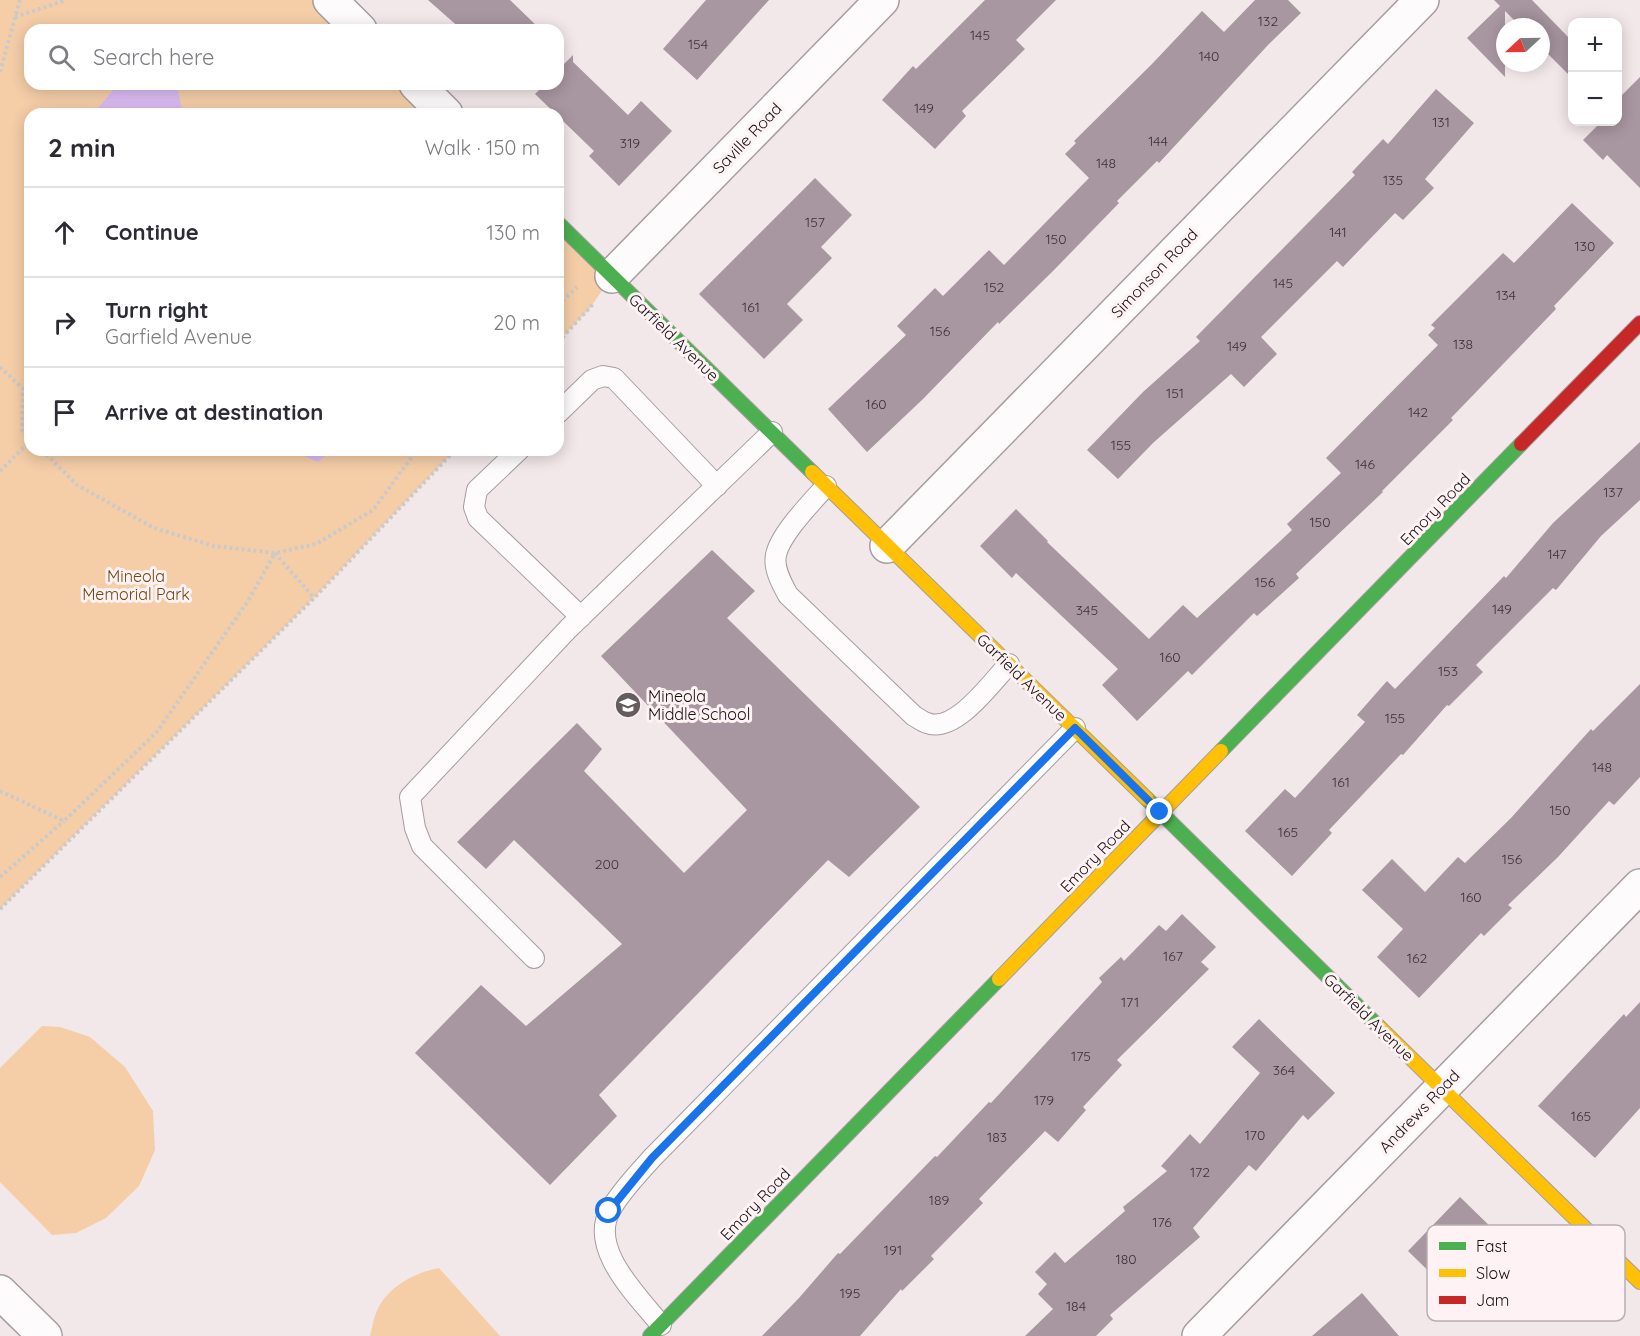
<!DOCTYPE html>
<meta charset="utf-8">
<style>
:root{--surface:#fff;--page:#f7f7f7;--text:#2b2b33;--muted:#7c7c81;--line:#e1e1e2}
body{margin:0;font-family:Quicksand,sans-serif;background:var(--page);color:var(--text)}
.controls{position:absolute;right:18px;top:18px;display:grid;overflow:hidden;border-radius:12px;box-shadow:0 3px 15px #0003}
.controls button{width:54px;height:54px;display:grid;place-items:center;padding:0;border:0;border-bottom:2px solid var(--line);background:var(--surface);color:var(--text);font:30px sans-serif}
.compass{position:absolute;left:1496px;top:18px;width:54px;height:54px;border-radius:50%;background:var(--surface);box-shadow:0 3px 15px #0003;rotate:248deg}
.stop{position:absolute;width:18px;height:18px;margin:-14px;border:4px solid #1a73e8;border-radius:50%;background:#fff}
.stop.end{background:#1a73e8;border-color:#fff;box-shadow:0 2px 6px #0008}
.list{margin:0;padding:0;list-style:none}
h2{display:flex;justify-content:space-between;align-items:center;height:78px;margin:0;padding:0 24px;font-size:26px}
h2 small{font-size:20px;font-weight:400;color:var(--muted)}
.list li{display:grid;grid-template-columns:39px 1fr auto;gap:18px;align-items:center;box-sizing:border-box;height:90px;padding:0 24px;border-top:2px solid var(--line)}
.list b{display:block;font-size:22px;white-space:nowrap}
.list p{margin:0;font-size:20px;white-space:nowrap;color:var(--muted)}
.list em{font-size:20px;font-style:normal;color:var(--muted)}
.icon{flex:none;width:33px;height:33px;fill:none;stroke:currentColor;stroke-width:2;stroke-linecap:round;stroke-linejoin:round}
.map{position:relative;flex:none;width:1640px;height:1336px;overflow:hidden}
.search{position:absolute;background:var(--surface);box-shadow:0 3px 15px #0003;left:24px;top:24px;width:540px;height:66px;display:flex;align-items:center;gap:15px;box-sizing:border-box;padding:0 21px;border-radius:18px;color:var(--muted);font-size:22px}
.panel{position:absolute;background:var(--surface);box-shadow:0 3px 15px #0003;left:24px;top:108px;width:540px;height:348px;border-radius:18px}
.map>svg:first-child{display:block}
.green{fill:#f5cea8}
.water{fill:#dabbf3}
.building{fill:#a896a1}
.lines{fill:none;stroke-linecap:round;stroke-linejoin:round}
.lane-casing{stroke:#a69d9f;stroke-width:22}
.street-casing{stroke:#a69d9f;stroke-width:36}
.fast-casing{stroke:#a69d9f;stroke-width:16}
.slow-casing{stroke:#a69d9f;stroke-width:16}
.jam-casing{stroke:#a69d9f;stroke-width:16}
.path{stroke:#ccc9c9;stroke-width:4;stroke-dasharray:3 3;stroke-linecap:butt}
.lane{stroke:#fdfbfc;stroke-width:20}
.street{stroke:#fdfbfc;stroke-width:33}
.fast{stroke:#4caf50;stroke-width:14}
.slow{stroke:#ffc107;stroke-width:14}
.jam{stroke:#c62828;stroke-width:14}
.route{stroke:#1a73e8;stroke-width:8}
.labels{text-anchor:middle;stroke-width:6;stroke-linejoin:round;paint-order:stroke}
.number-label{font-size:14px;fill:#3c3236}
.street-label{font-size:16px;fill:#181112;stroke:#fef2f4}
.park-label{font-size:16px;fill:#72480f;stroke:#fef2f4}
.poi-label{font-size:16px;fill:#181112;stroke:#fef2f4;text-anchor:start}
.key{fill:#fef2f4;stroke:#b9aeb0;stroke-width:1.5}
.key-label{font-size:16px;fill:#181112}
</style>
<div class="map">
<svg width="1640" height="1336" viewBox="0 0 1640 1336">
<rect width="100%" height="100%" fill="#f2e7e9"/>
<path class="green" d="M0,0H330L360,30H30V84H416L446,114H30V450H455L314,598L0,909Z
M558,223L612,276L590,308L558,342Z
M42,1026L60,1027L90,1037L125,1067L153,1111L155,1150L139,1186L106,1218L76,1233L52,1235L0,1182V1068Z
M439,1268L500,1336H370C372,1329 373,1320 376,1313C386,1288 413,1273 439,1268Z"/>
<path class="water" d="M122,84H172L178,91L183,114H93L114,89Z
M290,450H332L318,462Z"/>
<path class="building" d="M428,0H510L541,30H462Z
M706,0H769L697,80L663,49Z
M985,0H1056L1016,40L1025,49L962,111L966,116L935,149L882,100L913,66L916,69Z
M1255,0H1288L1301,13L1268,45L1159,163L1157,161L1117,201L1119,203L1054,270L999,324L998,322L923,399L867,452L828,409L906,335L897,326L935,288L943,296L989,250L1004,265L1089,178L1065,154L1076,143L1074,141L1152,64L1202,11L1224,32Z
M1494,0H1532L1572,41V78L1541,47V27H1521L1505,11V77L1467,38L1500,6Z
M573,55V62L628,115L641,101L672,131L619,186L589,156L594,151L535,94L545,84H558V70Z
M1640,77V188L1607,155L1603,160L1583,140L1597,126L1594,124L1596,122H1617V100Z
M1436,89L1474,123L1425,179L1434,188L1403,220L1395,213L1343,267L1337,261L1261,337L1277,354L1244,387L1231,374L1153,443L1118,479L1087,450L1143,392L1200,341L1196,337L1355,175L1352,172L1383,139L1388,144Z
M815,178L852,215L821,247L832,258L787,304L803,320L764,359L699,294Z
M1572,203L1614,243L1554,306L1556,309L1451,418L1453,420L1382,491L1383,492L1296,574L1299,578L1257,616L1254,613L1192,675L1188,671L1137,721L1102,685L1118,669L1016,573L1012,578L980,546L1016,509L1048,541L1047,542L1149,639L1183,605L1197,618L1292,530L1287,524L1341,473L1326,458L1438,345L1428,335L1435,328L1431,325L1503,253L1514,263Z
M1640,442V500L1601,536L1556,590L1553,588L1476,665L1483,672L1449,706L1447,705L1403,755L1401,754L1329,830L1332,833L1292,876L1245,831L1285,789L1295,798L1365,722L1357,715L1387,681L1395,689L1504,576L1506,578L1553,523Z
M712,550L755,591L727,618L920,807L849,877L828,860L599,1095L617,1116L550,1185L415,1053L481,985L526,1026L622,944L514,840L486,869L457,842L577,723L602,749L584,771L684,873L747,810L601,656Z
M1640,684V777L1614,805L1609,801L1558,857L1508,905L1512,908L1484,936L1481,933L1419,998L1377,957L1403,929L1362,890L1392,859L1425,892L1458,857L1465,863L1511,818L1591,729L1593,731Z
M1182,914L1216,947L1201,962L1209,969L1117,1060L1122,1065L1083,1107L1086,1110L1058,1142L1045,1131L979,1199L983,1203L931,1256L934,1259L902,1291L901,1289L860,1336H762L799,1298L838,1253L840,1254L935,1156L937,1157L989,1102L991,1103L1102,982L1099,978L1121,957L1124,961L1159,925L1166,931Z
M1640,1002V1108L1595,1158L1538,1106L1624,1014L1626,1017Z
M1259,1019L1335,1093L1308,1120L1303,1115L1256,1171L1249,1165L1193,1228L1200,1237L1110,1315L1113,1319L1096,1336H1025L1053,1309L1038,1294L1047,1284L1035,1272L1055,1252L1065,1263L1125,1211L1123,1207L1167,1171L1161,1166L1190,1134L1200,1144L1260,1073L1232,1047Z
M1460,1197L1498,1234L1446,1288L1408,1251Z
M1362,1293L1399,1336H1312Z"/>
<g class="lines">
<g class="lane-casing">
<path id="lane" d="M558,413L592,380L603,376L614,378L717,486
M519,450L477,490L474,507L478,518L581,617
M826,486C812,502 780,534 776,555C773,568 782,584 788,595L914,716C918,718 923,722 927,723C955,734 991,683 1009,664
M534,958L422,846L415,828L410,797L568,629L772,432
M661,1325C638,1296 587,1248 611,1209C622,1190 638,1174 652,1158L1075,728"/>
</g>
<g class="street-casing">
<path id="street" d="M330,0L360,30
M416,84L446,114
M612,276L882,0
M887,546L1422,0
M0,1292L45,1336
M1199,1336L1640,886"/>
</g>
<g class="fast-casing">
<path id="fast" d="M558,223L812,472
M1221,751L1521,444
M1147,799L1379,1027
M650,1336L999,979"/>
</g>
<g class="slow-casing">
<path id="slow" d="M812,472L1147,799
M999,979L1221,751
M1379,1027L1640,1282"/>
</g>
<g class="jam-casing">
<path id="jam" d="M1521,444L1640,323"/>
</g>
<path class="path" d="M15,17L66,0
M0,72L20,0
M558,305L577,287
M558,342L593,304
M0,367L23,389L22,430L30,438
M42,450L77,485L154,528L214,546L275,553L316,544L373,510L417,450
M0,471L30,441
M275,553L314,598
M0,791L64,821L156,733L248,601L275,553
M0,877L64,821
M0,909L314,598L455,450"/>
<use href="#lane" class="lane"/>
<use href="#street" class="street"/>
<use href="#fast" class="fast"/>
<use href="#slow" class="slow"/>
<use href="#jam" class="jam"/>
</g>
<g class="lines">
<path class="route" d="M609,1211L652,1158L1075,728L1160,812"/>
</g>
<defs>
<g id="school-disc" transform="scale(1.35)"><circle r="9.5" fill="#645c5d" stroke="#fef2f4"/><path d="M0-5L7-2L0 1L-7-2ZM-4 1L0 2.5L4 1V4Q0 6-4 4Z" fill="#fff"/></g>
</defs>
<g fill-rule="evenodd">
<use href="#school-disc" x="628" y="705"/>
</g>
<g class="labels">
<g class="number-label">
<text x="1268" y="26">132</text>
<text x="980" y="40">145</text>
<text x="698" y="49">154</text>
<text x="1209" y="61">140</text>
<text x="924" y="113">149</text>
<text x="1441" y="127">131</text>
<text x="1158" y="146">144</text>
<text x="630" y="148">319</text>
<text x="1106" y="168">148</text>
<text x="1393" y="185">135</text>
<text x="815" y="227">157</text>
<text x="1338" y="237">141</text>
<text x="1056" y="244">150</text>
<text x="1585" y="251">130</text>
<text x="1283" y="288">145</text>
<text x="994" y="292">152</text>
<text x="1506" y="300">134</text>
<text x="751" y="312">161</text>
<text x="940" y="336">156</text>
<text x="1463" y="349">138</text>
<text x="1237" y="351">149</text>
<text x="1175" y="398">151</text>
<text x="876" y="409">160</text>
<text x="1418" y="417">142</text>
<text x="1121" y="450">155</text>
<text x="1365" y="469">146</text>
<text x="1613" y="497">137</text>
<text x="1320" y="527">150</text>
<text x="1557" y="559">147</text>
<text x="1265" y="587">156</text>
<text x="1502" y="614">149</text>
<text x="1087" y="615">345</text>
<text x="1170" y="662">160</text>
<text x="1448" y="676">153</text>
<text x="1395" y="723">155</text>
<text x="1602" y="772">148</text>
<text x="1341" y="787">161</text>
<text x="1560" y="815">150</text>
<text x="1288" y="837">165</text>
<text x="1512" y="864">156</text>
<text x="607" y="869">200</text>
<text x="1471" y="902">160</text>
<text x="1173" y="961">167</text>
<text x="1417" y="963">162</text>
<text x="1130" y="1007">171</text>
<text x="1081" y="1061">175</text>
<text x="1284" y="1075">364</text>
<text x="1044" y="1105">179</text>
<text x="1581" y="1121">165</text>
<text x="1255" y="1140">170</text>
<text x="997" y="1142">183</text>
<text x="1200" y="1177">172</text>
<text x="939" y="1205">189</text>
<text x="1162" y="1227">176</text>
<text x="893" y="1255">191</text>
<text x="1126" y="1264">180</text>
<text x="850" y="1298">195</text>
<text x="1076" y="1311">184</text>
</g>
<g class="street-label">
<text transform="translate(747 138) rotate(-46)" y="6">Saville Road</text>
<text transform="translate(1154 273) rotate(-46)" y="6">Simonson Road</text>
<text transform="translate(674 337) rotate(44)" y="6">Garfield Avenue</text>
<text transform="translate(1435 509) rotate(-46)" y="6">Emory Road</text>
<text transform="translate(1022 677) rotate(44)" y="6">Garfield Avenue</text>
<text transform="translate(1095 856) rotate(-46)" y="6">Emory Road</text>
<text transform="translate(1369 1017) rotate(44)" y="6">Garfield Avenue</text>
<text transform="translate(1419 1111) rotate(-46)" y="6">Andrews Road</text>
<text transform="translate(755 1204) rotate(-46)" y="6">Emory Road</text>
</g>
<g class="park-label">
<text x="136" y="582">Mineola<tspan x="136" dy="18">Memorial Park</tspan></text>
</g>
<g class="poi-label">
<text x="648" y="702">Mineola<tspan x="648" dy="18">Middle School</tspan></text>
</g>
</g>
<rect x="1427" y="1225" width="198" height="96" rx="9" class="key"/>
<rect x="1439" y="1242" width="27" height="8" fill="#4caf50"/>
<rect x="1439" y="1269" width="27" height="8" fill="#ffc107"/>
<rect x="1439" y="1296" width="27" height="8" fill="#c62828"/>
<g class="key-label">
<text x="1476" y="1252">Fast</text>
<text x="1476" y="1279">Slow</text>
<text x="1476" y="1306">Jam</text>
</g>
</svg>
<div class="controls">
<button>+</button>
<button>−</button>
</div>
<svg class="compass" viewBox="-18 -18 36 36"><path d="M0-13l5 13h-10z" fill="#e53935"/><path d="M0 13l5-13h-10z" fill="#7c7c81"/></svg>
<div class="stop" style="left:609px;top:1211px"></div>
<div class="stop end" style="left:1160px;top:812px"></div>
<div class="search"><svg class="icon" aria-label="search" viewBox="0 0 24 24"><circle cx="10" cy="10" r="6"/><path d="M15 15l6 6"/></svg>Search here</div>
<section class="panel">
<h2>2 min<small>Walk · 150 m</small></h2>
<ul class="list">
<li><svg class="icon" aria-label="ahead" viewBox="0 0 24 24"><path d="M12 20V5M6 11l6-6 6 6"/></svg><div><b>Continue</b></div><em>130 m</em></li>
<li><svg class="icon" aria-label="right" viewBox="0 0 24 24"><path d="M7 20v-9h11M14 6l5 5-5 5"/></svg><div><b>Turn right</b><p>Garfield Avenue</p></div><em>20 m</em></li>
<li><svg class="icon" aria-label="arrive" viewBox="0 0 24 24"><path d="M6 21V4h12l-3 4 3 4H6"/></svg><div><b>Arrive at destination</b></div></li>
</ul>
</section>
</div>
